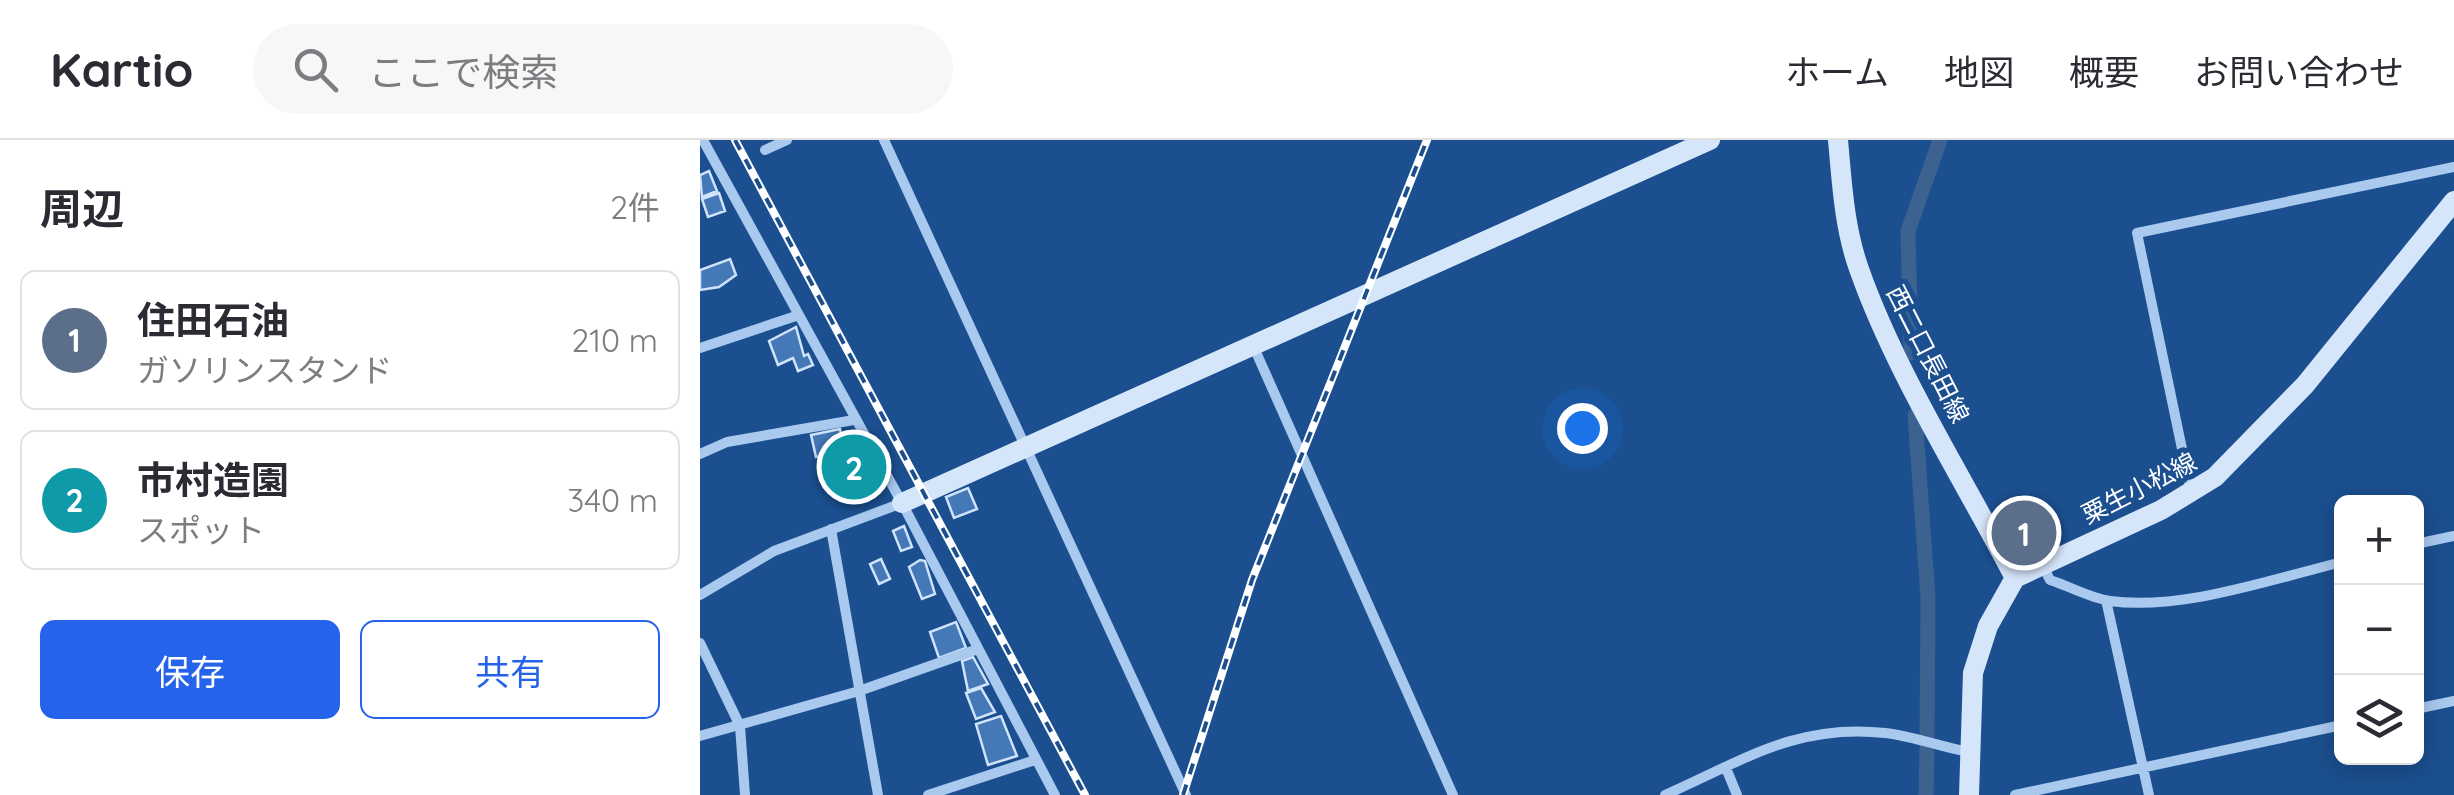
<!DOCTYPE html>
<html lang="ja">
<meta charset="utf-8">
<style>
:root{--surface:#fff;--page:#f7f7f7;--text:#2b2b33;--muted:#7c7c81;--line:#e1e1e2;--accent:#2563eb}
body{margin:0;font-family:Quicksand,"Noto Sans JP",sans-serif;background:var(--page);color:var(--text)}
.controls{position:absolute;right:30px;bottom:30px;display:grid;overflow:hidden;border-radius:15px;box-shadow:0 5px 25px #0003}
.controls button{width:90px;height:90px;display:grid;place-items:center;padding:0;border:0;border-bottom:2px solid var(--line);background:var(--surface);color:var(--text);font:50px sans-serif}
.you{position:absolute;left:882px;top:288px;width:35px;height:35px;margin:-25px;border:8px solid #fff;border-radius:50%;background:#1a73e8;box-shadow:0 0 0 15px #1a73e833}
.badge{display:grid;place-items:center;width:65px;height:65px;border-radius:50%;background:var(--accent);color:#fff;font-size:32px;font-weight:700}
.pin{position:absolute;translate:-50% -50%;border:5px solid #fff;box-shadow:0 2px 10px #0006}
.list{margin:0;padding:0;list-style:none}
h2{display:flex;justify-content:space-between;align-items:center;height:130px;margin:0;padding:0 40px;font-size:42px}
h2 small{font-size:32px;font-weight:400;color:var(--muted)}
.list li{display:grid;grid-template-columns:65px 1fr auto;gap:30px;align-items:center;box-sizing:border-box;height:140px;margin:0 20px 20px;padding:0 20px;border:2px solid var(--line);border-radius:15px}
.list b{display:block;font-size:38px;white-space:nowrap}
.list p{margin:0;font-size:32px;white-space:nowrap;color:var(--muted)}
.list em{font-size:32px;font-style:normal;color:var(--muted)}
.actions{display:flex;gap:20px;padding:30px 40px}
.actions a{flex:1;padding:22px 0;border:2px solid var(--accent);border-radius:15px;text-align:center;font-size:35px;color:var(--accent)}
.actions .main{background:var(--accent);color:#fff}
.icon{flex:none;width:55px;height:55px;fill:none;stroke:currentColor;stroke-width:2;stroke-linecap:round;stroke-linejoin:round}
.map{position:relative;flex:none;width:1754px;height:655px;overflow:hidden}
header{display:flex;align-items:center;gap:60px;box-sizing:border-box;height:140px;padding:0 50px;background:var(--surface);border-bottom:2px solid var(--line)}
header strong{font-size:48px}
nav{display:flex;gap:55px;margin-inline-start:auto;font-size:35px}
.search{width:700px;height:90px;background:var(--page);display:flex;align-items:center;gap:25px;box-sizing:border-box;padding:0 35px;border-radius:55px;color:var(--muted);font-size:38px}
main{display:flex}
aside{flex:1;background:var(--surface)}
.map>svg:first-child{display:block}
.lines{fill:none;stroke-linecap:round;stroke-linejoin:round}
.canal{stroke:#3c6290;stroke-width:15}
.building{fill:#4478b7;stroke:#cfe3fa;stroke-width:2.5}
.street{stroke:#a9c9ee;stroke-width:10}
.secondary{stroke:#d6e6fa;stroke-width:20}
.rail-casing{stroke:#fff;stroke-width:8}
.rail{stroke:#1b4f8f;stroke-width:4;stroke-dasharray:11;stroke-linecap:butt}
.labels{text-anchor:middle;stroke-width:10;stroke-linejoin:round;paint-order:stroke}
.street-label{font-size:25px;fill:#fff;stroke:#1b4f8f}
</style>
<header>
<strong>Kartio</strong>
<div class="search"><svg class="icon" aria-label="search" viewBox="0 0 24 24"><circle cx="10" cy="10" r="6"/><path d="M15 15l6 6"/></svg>ここで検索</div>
<nav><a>ホーム</a><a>地図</a><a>概要</a><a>お問い合わせ</a></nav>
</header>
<main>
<aside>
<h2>周辺<small>2件</small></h2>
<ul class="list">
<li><span class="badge" style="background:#5c6f8a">1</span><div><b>住田石油</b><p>ガソリンスタンド</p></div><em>210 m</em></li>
<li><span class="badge" style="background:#0f9aa8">2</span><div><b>市村造園</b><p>スポット</p></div><em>340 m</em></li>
</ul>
<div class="actions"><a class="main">保存</a><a>共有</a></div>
</aside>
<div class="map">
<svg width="1754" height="655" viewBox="0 0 1754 655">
<rect width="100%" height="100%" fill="#1b4f8f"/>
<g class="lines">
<path class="canal" d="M1211,213L1208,91L1240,0
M1215,275L1228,458L1227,595
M1226,655L1227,608"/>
</g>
<path class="building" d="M9,31L17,51L2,57L0,35Z
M19,53L25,71L8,77L2,59Z
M30,119L36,135L19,147L0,150V130Z
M96,187L104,216L108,214L113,225L98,231L93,218L78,225L69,201Z
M140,289L144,311L133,313L132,306L125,307L126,315L116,317L111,295Z
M161,314L168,333L146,340L139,322Z
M268,348L277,369L254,378L246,357Z
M204,386L212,407L201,411L193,391Z
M181,419L190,439L179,444L170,424Z
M220,420L225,421L235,454L222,459L209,427Z
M256,482L266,508L239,518L230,492Z
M273,517L288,544L268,551L262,521Z
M281,548L295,572L276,579L266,553Z
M301,576L317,616L288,625L276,584Z"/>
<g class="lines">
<path class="street" d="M3,0L202,363L355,655
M184,0L486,655
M65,10L87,0
M552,203L753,655
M0,208L99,175
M0,314L27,302L154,280
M1491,352L1437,93L1754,27
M131,389L178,655
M1716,404L1754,396
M1341,422L1350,440C1369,446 1390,458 1410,461C1481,471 1572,439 1642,422
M0,455L74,411L202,363
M1406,460L1449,655
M0,503L40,586L45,655
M1716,569L1754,561
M0,596L159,551L278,509
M1026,628L1037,655
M228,655L335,620
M965,655C1042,621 1097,583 1185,593C1213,596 1241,607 1269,612
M1315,655L1642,585"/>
<path class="secondary" d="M1138,0C1142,43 1144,87 1159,129C1196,234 1263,338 1315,438
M202,363L1010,0
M1269,655L1273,533L1288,486L1315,438L1461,370L1515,337L1605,245L1754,61"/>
<g class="rail-casing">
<path id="rail" d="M35,0L385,655
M483,655L552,440L727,0"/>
</g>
<use href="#rail" class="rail"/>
</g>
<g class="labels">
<g class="street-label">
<text transform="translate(1228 214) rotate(63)" y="9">西二口長田線</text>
<text transform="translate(1439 348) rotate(-27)" y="9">粟生小松線</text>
</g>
</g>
</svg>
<div class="controls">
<button>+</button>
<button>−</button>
<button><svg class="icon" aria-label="layers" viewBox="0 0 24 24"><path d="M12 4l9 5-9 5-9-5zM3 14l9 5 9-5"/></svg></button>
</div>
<div class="you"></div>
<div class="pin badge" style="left:1324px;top:393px;background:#5c6f8a">1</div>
<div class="pin badge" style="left:154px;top:327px;background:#0f9aa8">2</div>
</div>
</main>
